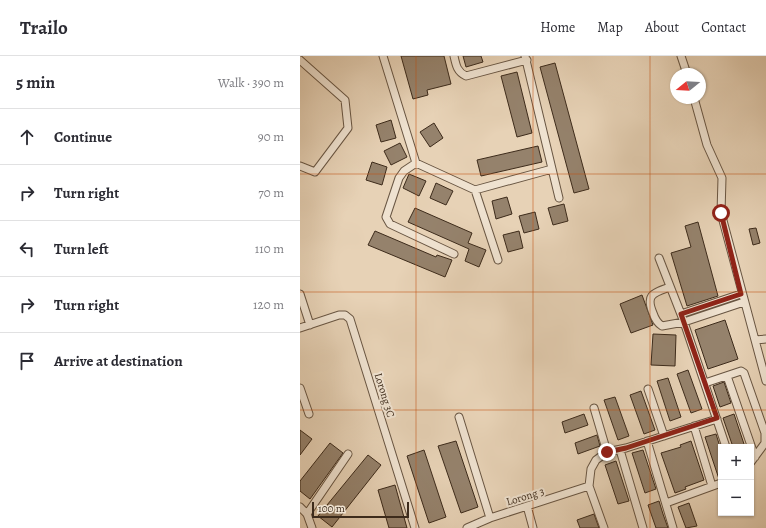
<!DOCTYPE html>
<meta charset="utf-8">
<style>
:root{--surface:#fff;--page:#f7f7f7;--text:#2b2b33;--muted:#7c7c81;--line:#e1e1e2}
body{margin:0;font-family:Alegreya,serif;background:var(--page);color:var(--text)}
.controls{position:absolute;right:12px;bottom:12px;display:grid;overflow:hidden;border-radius:0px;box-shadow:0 1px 3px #0004}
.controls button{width:36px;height:36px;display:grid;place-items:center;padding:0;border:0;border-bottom:1px solid var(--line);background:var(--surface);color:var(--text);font:20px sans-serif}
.compass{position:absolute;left:370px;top:12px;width:36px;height:36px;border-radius:50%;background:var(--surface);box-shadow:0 1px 3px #0004;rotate:252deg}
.scale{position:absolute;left:12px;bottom:10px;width:97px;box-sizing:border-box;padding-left:4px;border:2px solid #3d2b1b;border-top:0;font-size:11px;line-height:14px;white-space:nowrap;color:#3d2b1b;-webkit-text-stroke:3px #efe2d0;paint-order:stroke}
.stop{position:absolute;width:12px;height:12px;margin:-9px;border:3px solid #8f2418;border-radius:50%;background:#fff}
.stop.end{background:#8f2418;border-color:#fff;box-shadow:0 1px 4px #0008}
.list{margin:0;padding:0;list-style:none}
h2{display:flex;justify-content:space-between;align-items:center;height:52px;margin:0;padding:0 16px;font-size:17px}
h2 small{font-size:13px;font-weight:400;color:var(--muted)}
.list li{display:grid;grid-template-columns:26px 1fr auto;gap:12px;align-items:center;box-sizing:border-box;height:56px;padding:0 16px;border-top:1px solid var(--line)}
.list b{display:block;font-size:15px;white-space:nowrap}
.list em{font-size:13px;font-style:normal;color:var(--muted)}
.icon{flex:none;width:22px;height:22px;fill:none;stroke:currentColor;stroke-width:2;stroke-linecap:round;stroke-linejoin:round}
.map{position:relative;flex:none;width:466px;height:472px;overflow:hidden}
header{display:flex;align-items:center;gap:24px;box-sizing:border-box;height:56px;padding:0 20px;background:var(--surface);border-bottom:1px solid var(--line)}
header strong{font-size:19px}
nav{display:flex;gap:22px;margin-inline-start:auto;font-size:14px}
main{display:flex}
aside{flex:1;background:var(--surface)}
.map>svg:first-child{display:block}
.building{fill:#95826c;stroke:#3d2b1b}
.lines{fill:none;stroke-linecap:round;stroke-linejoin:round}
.minor-casing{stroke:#685542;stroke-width:9}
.minor{stroke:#efe2d0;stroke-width:7}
.route{stroke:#8f2418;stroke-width:5}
.grid{fill:none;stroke:#c6500f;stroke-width:1;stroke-opacity:0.55}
.labels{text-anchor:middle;stroke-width:4;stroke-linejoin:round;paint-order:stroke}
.street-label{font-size:11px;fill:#3d2b1b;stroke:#efe2d0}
</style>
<header>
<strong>Trailo</strong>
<nav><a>Home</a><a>Map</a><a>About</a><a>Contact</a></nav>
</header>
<main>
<aside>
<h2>5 min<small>Walk · 390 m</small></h2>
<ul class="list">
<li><svg class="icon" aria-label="ahead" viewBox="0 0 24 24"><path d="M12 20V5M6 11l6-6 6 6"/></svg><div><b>Continue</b></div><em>90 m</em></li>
<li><svg class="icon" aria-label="right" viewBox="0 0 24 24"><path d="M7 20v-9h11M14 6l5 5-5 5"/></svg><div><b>Turn right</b></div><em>70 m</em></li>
<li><svg class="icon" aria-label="left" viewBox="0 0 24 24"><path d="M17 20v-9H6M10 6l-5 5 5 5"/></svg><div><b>Turn left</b></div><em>110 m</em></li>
<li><svg class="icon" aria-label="right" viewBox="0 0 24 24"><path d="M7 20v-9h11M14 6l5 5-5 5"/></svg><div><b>Turn right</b></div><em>120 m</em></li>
<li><svg class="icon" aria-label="arrive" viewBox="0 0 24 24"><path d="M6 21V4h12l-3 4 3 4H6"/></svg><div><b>Arrive at destination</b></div></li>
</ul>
</aside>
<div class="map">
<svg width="466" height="472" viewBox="0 0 466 472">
<rect width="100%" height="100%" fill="#e7d2b6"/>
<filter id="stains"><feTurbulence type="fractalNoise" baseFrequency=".005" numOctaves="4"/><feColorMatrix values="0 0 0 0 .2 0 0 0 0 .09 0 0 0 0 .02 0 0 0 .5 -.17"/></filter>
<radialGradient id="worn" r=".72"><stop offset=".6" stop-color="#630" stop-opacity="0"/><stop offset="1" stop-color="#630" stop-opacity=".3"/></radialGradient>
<path class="building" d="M101,0H144L151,28L127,34L128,39L113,43Z
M163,0H181L183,6L166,11Z
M255,7L289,133L274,137L240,11Z
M217,16L232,77L217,81L201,20Z
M91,64L96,82L81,86L76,69Z
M134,67L143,82L130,91L120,76Z
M100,87L107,101L91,109L84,95Z
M238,90L242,106L181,120L177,104Z
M72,106L87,111L82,129L66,124Z
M109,118L126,125L119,140L103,132Z
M136,127L153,135L146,149L130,142Z
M207,141L212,158L196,163L192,145Z
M264,148L268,165L253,169L248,152Z
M115,152L172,177L168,187L186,194L179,211L165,205L169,193L108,166Z
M235,156L239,173L224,177L219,160Z
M398,166L418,240L387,250L371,197L391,191L385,170Z
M456,172L460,187L453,189L449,173Z
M75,175L136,201L137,199L152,204L145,221L68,189Z
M219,175L223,192L208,196L203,179Z
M342,239L353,269L331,277L320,248Z
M425,264L438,303L408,313L395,274Z
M353,278L376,279L375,310L351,309Z
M388,314L402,353L391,357L377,318Z
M368,322L381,361L370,365L357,325Z
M424,326L431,347L420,351L413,330Z
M341,335L355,374L344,378L330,339Z
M315,341L329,380L318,384L304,344Z
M284,358L288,369L265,377L262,366Z
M434,358L445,391H433L423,362Z
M0,374L12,383L0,399Z
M416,378L421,394V422L419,423L405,381Z
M297,379L300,390L278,398L275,387Z
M156,385L178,451L161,457L138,390Z
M391,385L404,424L385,431L386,433L375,437L361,397L381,391L380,389Z
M30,387L43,397L10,443L0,435V425Z
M124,394L146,461L129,467L107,400Z
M343,394L356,433L345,437L332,397Z
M68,399L81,409L32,471L18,460Z
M316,405L329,445L318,448L305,409Z
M95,429L107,472H89L78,434Z
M359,445L363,458L368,472H356L348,449Z
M389,447L397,470L386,472L378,451Z
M294,458L299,472H280L277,464Z"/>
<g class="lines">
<g class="minor-casing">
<path id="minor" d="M83,0L116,107L175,134L252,113
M154,0C156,9 157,16 166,20L227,4
M225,0L259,142
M381,0L387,18
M0,4L45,44L48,72L15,116L0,110
M394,42L407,89L422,122L421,157L466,325
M116,107L104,115L99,122L86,161L90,168L154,198
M175,134L198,204
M359,202L384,266L426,391
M370,231C354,237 345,238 353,257C355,263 357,267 362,270L384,266L444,246
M0,238L10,269
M381,258L441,238
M0,272L39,259H45L50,263L115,472
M455,284L466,283
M427,320L455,401
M405,327L441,315L444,317L465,377V387L451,406
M0,332L9,358
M348,333L364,380
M294,352L307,396
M159,361L190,462
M394,370L412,430
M347,385L373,472
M320,394L343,472
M366,447L421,427
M227,450L233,472
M0,451L7,458L12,472
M7,458L48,398
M167,472L190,462L289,430
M304,472L289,430L291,413L296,404L307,396L326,392L417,363"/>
</g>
<use href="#minor" class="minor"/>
</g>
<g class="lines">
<path class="route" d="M307,396L326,392L417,362L381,258L441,238L421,157"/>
</g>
<path class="grid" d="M116,0V472M233,0V472M350,0V472M0,118H466M0,236H466M0,354H466"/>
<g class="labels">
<g class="street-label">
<text transform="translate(85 339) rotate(73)" y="4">Lorong 3C</text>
<text transform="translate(225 440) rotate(-17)" y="4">Lorong 3</text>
</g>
</g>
<rect width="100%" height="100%" filter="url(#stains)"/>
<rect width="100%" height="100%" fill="url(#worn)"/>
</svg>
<div class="controls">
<button>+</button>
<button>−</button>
</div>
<svg class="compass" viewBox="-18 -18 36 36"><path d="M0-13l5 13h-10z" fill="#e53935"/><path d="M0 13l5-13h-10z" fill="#7c7c81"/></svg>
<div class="scale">100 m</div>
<div class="stop" style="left:421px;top:157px"></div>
<div class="stop end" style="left:307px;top:396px"></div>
</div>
</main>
